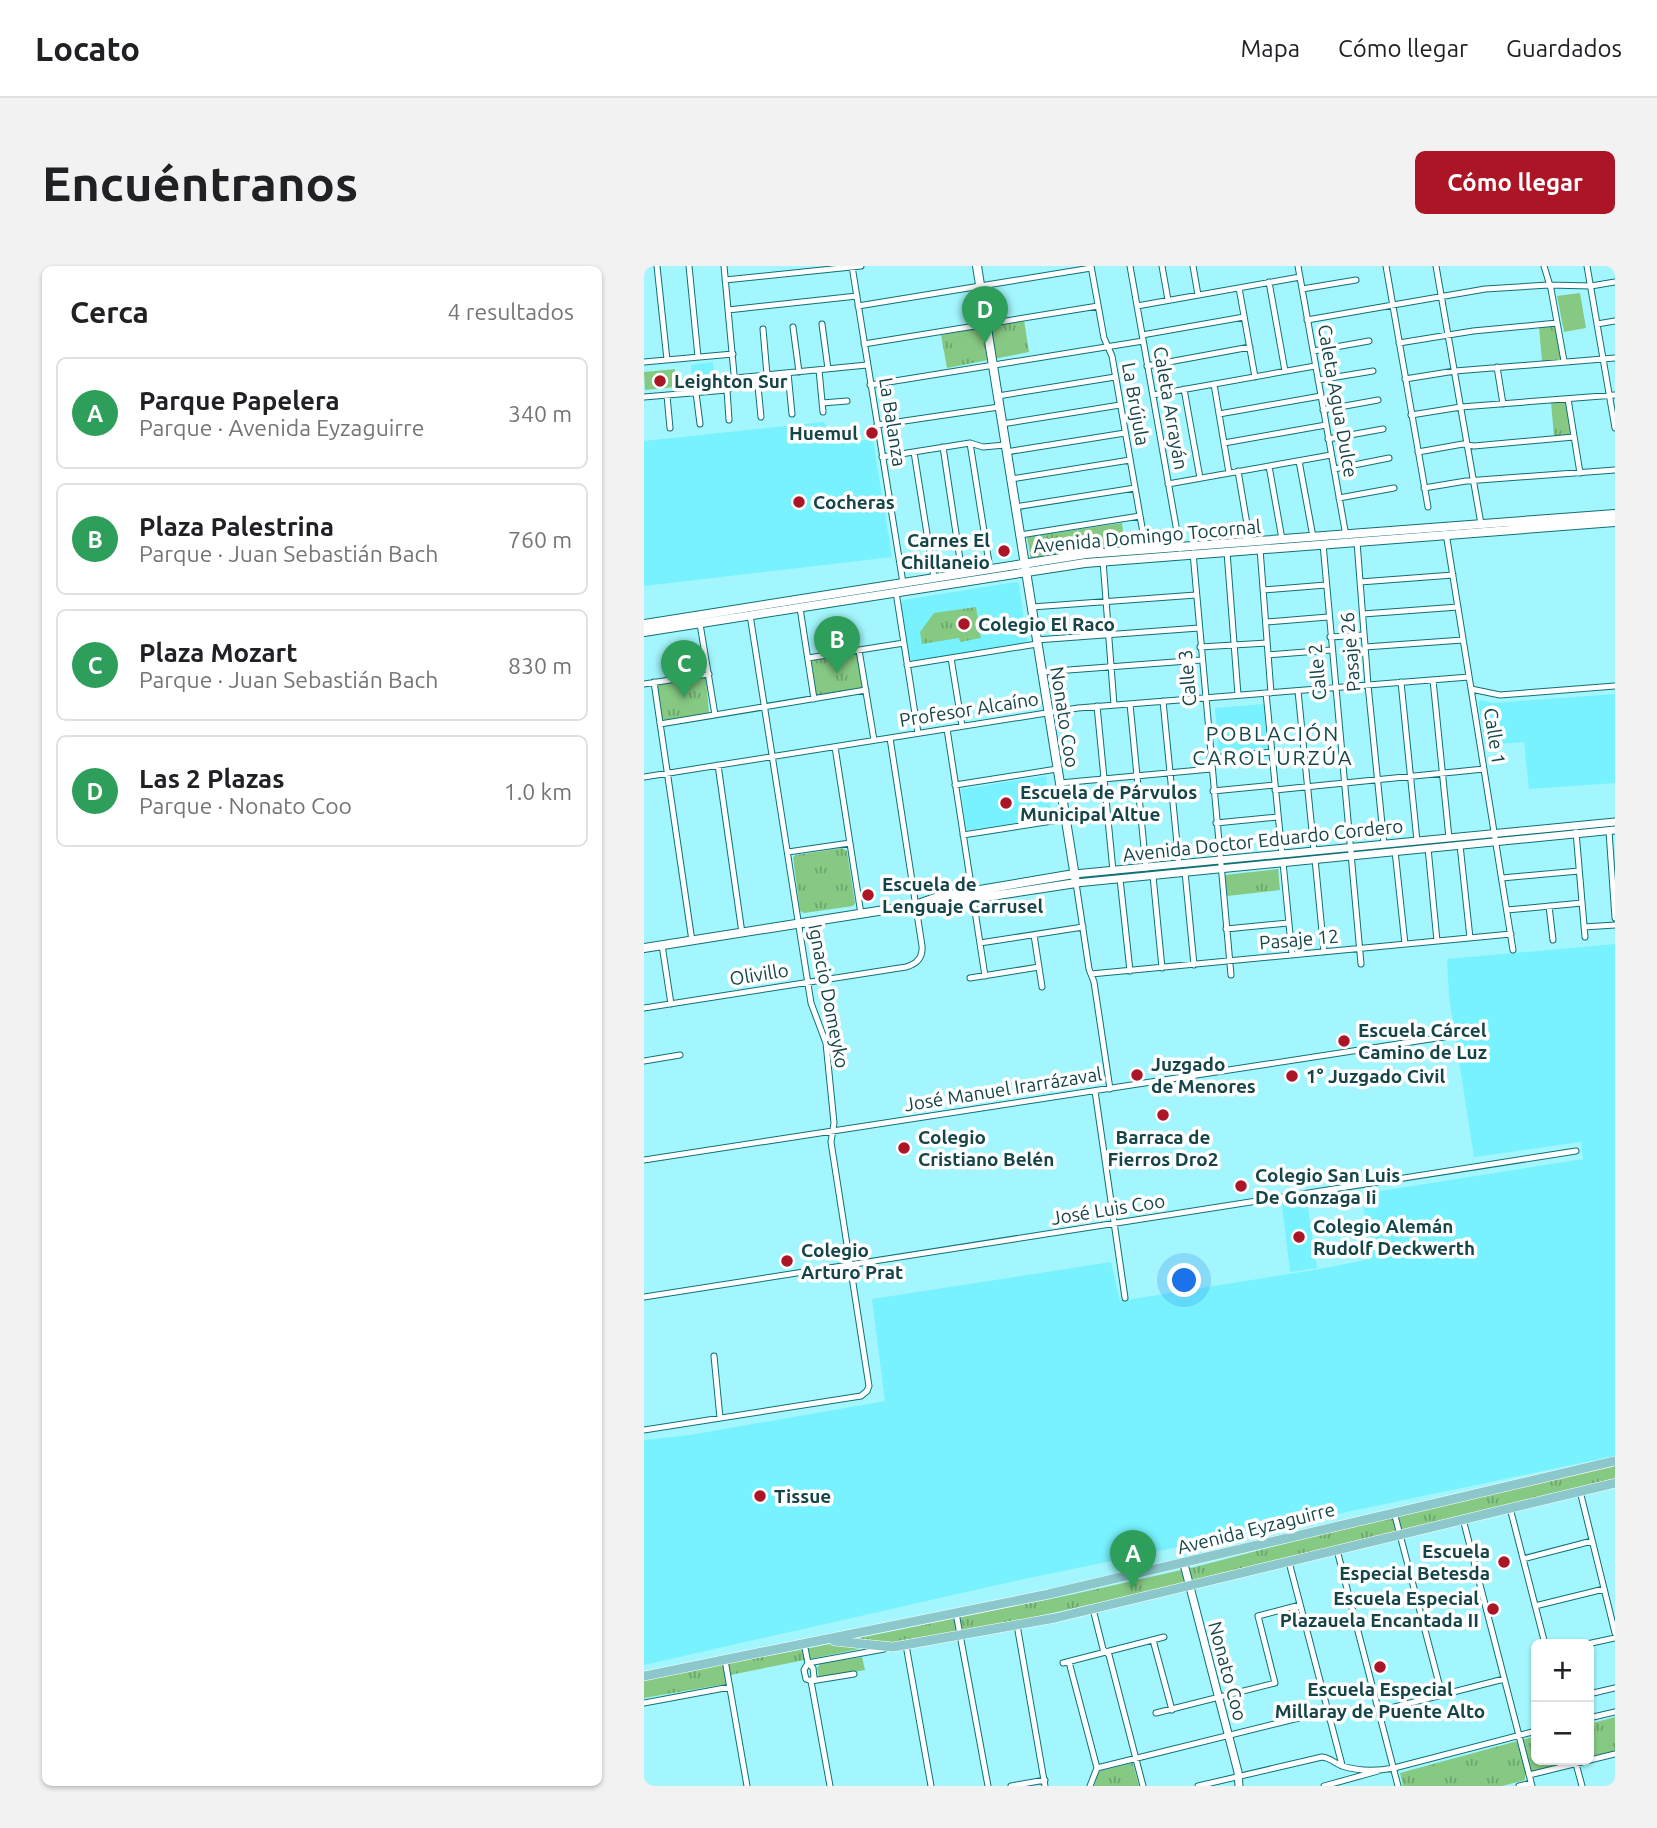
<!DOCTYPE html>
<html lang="es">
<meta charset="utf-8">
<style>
:root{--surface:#fff;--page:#f2f2f2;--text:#202124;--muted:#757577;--line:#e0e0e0;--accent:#ab1526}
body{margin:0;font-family:Ubuntu,sans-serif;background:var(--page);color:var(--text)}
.controls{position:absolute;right:21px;bottom:21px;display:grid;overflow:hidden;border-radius:10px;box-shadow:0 2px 5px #0004}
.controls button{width:63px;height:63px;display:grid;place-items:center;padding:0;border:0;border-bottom:2px solid var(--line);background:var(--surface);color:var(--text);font:35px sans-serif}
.you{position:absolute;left:541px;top:1015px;width:24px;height:24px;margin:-18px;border:5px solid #fff;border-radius:50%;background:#1a73e8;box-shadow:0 0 0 10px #1a73e833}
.badge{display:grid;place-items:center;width:46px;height:46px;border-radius:50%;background:var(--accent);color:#fff;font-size:23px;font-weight:700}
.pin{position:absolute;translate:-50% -58px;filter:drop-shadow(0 2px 4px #0008)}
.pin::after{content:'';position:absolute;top:37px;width:24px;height:21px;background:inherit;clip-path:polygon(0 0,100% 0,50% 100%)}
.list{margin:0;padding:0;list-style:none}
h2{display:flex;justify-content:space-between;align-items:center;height:91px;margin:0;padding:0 28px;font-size:30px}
h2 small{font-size:23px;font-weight:400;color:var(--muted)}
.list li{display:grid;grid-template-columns:46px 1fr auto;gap:21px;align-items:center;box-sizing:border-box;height:112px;margin:0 14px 14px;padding:0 14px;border:2px solid var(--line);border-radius:10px}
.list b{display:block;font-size:26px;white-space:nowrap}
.list p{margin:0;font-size:23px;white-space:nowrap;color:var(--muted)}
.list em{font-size:23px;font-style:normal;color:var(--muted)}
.map{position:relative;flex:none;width:971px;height:1520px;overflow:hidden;border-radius:10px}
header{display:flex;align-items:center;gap:42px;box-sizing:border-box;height:98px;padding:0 35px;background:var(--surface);border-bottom:2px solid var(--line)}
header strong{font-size:33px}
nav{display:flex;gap:38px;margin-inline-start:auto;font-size:24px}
.intro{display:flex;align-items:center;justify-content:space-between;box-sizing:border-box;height:168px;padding:0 42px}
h1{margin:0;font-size:49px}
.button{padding:18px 32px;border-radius:10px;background:var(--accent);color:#fff;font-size:24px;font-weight:700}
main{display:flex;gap:42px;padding:0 42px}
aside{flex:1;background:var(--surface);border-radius:10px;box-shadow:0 2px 5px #0004}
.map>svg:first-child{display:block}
.built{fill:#77f2fe}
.grass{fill:#86c983}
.park{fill:url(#park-tufts)}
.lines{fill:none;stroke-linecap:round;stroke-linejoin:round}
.minor-casing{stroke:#0f7077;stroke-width:7}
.tertiary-casing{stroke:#0f7077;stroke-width:9}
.secondary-casing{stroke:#0f7077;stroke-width:10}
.primary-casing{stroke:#fff;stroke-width:10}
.minor{stroke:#fff;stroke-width:5}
.tertiary{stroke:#fff;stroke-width:7}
.secondary{stroke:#fff;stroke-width:8}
.primary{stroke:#8cc7cc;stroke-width:9}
.poi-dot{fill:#ab1526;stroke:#fff;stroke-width:2.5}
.labels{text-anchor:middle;stroke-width:7;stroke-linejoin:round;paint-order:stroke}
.poi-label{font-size:19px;font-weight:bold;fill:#154549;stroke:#fff;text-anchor:start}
.street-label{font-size:19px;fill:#154549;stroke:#fff}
.neighbourhood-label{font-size:21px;letter-spacing:2px;fill:#154549;stroke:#fff}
</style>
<header>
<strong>Locato</strong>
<nav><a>Mapa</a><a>Cómo llegar</a><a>Guardados</a></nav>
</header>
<div class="intro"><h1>Encuéntranos</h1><a class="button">Cómo llegar</a></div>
<main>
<aside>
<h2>Cerca<small>4 resultados</small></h2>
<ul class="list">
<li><span class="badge" style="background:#2e9e5b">A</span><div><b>Parque Papelera</b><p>Parque · Avenida Eyzaguirre</p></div><em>340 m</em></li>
<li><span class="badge" style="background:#2e9e5b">B</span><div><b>Plaza Palestrina</b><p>Parque · Juan Sebastián Bach</p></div><em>760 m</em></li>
<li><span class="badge" style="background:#2e9e5b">C</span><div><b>Plaza Mozart</b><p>Parque · Juan Sebastián Bach</p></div><em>830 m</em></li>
<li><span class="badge" style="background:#2e9e5b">D</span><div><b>Las 2 Plazas</b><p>Parque · Nonato Coo</p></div><em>1.0 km</em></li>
</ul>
</aside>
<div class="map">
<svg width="971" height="1520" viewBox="0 0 971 1520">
<defs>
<pattern id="park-tufts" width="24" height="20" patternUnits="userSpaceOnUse" patternTransform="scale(1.75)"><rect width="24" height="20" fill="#86c983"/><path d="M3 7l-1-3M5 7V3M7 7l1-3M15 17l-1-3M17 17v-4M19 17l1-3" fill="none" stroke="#6ca56d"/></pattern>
</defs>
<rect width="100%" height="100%" fill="#a3f6fd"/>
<path class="built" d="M69,96L71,121L49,123L47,99Z
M180,156L192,175L229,174L248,291L0,320V175Z
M372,316L375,318L383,376L269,395L264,392L256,340L259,334Z
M971,428V517L885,523L880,476L841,479L834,436L837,434L850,437Z
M620,438L623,482L574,485L571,442Z
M402,510L408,552L322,564L317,523Z
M971,678V1190L371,1315L0,1399V1174L46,1169L241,1135L228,1033L467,996L476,1035L676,1003L726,993L718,928L939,893L937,876L830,891L805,730L803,693Z
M663,936L673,1002L646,1006L638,939Z"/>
<path class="grass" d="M936,27L942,62L920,66L913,30Z
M31,103L32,121L1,124L0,106Z
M218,1391L221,1404L175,1412L173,1402L176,1398Z"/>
<path class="park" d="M380,54L385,86L303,102L297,69Z
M911,60L917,94L898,95L895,61Z
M922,135L927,170L910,171L907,136Z
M478,257L481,281L387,293L383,271Z
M332,341L337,372L316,376L315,372L278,378L276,366L290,347Z
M212,386L220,421L217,424L174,430L172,428L167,395Z
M59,412H62L65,447L21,454L17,452L12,421L15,418Z
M198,582L203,585L211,637L209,640L160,647L156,645L149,591L152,589Z
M634,603L636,624L583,630L581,609Z
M971,1199V1216L553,1315L327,1365L260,1374L81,1410L82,1418L0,1432V1413L166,1382L426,1329L551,1301L771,1244Z
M971,1451V1485L945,1491V1458Z
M892,1470V1494H936L881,1508V1514L858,1520H759L756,1507Z
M489,1497L495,1520H450L455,1505Z"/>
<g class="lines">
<g class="minor-casing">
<path id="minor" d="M13,0L23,94
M45,0L54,91
M208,0L259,317
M447,0L460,72L468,90L502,284
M486,0L536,283
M518,0L524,34
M549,0L554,29
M654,0L702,270
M742,0L784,241
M792,0L837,258
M900,0L907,23L920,95
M943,0L971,162
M81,14L217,0
M625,16L641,105
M595,22L611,111
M658,23L712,14
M214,40L447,2
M493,40L656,11
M84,44L213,30
M663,54L841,23L905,19L947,20L971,16
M178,58L184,103
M953,58L971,55
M149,61L155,106
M119,63L123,109
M498,69L600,51
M755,77L829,65L913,57
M220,78L454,40
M669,85L725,75
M0,96L89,88
M503,100L606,81
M853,101L859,138
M175,104L179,146
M144,107L148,148
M113,110L117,151
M91,112L223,99
M761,113L811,105L971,92
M674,114L729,105
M570,118L585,207
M226,119L499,75
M540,123L556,212
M83,124L85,154
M52,127L56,158
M509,129L671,100
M23,130L26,162
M354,130L471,111
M0,131L83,124L91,119L80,0
M924,133L936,207
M178,137L203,135
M679,144L734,134
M575,148L677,130
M767,149L817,141L971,129
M358,158L476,139
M233,159L355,141
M684,173L739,163
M326,177L346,303
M580,177L682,159
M299,181L318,307
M270,186L290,312
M362,186L481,167
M774,186L819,178L830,180L930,171
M238,191L326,177L339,181L361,179
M655,195L669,271
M625,200L638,273
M690,203L745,192
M594,205L606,276
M367,213L486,194
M524,218L687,189
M780,222L822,215L971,204
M695,232L750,222
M371,241L491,222
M802,267L869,684
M376,269L496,250
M713,276L724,419L740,578
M679,278L717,698
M616,283L627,427
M583,286L594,429
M549,287L587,709
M459,295L470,439
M716,316L809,309
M619,324L682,319
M252,326L274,467
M388,341L552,329
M156,342L170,433
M719,348L814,341
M622,356L684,351
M56,358L71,449
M686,371L720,369
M392,374L555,362
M556,381L623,377
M721,381L819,374
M215,384L230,474
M624,389L687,384
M164,392L260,377
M307,392L318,460
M263,399L393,378
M398,406L557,394
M789,414L805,572
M10,416L48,675
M757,416L773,575
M0,418L65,408
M827,423L856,429L971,420
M654,425L670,585
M622,427L638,588
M519,435L535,598
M486,438L502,602
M453,440L469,605
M16,458L222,424
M303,463L341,710
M191,481L217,648
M566,492L628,486
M74,499L98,667
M0,511L434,442L825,411
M416,517L567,503
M311,519L413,503
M631,524L840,503
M569,525L631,519
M572,557L634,551
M965,565L971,652
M932,566L941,671
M319,569L421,553
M816,579L826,672
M784,582L793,675
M751,585L761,678
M144,586L206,577
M671,593L680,686
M639,596L648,689
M541,606L550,699
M509,610L518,702
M858,612L935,605
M476,613L486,705
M432,617L445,703L450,716L466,823
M905,640L909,674
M863,644L938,637
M940,661L971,659
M582,663L644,657
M390,669L398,721
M336,677L439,661
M18,679L27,738
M447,708L867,668
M326,712L395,701
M0,742L262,701C273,698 279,691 278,680L246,472
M0,795L36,789
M451,825L481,1032
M0,894L806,770
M0,1031L932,885
M70,1090L76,1152
M0,1164L217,1130L223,1125L225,1120L187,876L190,857L182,777L167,737L106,349
M936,1225L971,1367
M866,1242L901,1378
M750,1246L798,1429
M819,1253L888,1520
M693,1284L754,1520
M879,1293L948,1275
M645,1296L698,1499
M891,1340L960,1323
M449,1343L459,1383L465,1389L499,1520
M312,1347L344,1520
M373,1359L401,1520
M509,1374L528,1444
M160,1377L164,1397L169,1402L170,1411L167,1415L186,1520
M943,1378L971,1372
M262,1379L287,1520
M81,1394L103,1520
M425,1396L453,1502
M164,1397L240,1383
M164,1397L160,1404L162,1413L167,1415
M419,1397L520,1371
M167,1415L210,1408
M945,1428L971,1422
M0,1437L86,1421
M735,1445L860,1413
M512,1447L631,1417L614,1350L656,1339
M945,1452L971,1446
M931,1494L938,1520
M453,1502L683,1445
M885,1509L971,1488
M367,1520L401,1514
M446,1520L453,1502
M554,1520L678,1491C687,1492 690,1497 698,1500C714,1505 734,1505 750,1502L892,1465
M680,1520L734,1505
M875,1520L887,1517"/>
</g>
<g class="tertiary-casing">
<path id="tertiary" d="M430,608L971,556
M432,617L971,564
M540,1298L594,1506L595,1520"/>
</g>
<g class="secondary-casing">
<path id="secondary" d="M0,358L442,288L971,248
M0,366L441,297L971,256
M274,638L294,631L430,608
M0,682L272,639L296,638L432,617L333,0"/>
</g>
<g class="primary-casing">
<path id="primary" d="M190,1375L249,1381L411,1352L971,1217
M0,1410L405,1328L971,1195"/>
</g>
<use href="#minor" class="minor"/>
<use href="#tertiary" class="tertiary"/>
<use href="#secondary" class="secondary"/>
<use href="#primary" class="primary"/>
</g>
<g class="poi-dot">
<circle cx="16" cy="115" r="7"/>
<circle cx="228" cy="167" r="7"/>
<circle cx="155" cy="236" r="7"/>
<circle cx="360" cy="285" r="7"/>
<circle cx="320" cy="358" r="7"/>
<circle cx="362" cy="537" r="7"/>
<circle cx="224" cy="629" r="7"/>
<circle cx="700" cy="775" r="7"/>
<circle cx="493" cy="809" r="7"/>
<circle cx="648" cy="810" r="7"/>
<circle cx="519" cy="849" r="7"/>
<circle cx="260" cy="882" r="7"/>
<circle cx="597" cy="920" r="7"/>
<circle cx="655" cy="971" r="7"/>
<circle cx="143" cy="995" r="7"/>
<circle cx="116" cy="1230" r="7"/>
<circle cx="860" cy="1296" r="7"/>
<circle cx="849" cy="1343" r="7"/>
<circle cx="736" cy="1401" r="7"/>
</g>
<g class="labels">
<g class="poi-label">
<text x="30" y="122">Leighton Sur</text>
<text x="214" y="174" text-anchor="end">Huemul</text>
<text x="169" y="243">Cocheras</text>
<text x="346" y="281" text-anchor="end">Carnes El<tspan x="346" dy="22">Chillaneio</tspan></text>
<text x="334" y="365">Colegio El Raco</text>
<text x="376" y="533">Escuela de Párvulos<tspan x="376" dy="22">Municipal Altue</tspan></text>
<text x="238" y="625">Escuela de<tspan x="238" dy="22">Lenguaje Carrusel</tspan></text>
<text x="714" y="771">Escuela Cárcel<tspan x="714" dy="22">Camino de Luz</tspan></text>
<text x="507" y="805">Juzgado<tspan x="507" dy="22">de Menores</tspan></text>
<text x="662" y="817">1° Juzgado Civil</text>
<text x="274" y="878">Colegio<tspan x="274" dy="22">Cristiano Belén</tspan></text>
<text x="519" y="878" text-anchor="middle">Barraca de<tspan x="519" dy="22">Fierros Dro2</tspan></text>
<text x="611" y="916">Colegio San Luis<tspan x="611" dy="22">De Gonzaga Ii</tspan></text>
<text x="669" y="967">Colegio Alemán<tspan x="669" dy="22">Rudolf Deckwerth</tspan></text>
<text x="157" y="991">Colegio<tspan x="157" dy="22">Arturo Prat</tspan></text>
<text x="130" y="1237">Tissue</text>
<text x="846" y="1292" text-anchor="end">Escuela<tspan x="846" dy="22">Especial Betesda</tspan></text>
<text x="835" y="1339" text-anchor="end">Escuela Especial<tspan x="835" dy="22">Plazauela Encantada II</tspan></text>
<text x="736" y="1430" text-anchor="middle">Escuela Especial<tspan x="736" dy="22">Millaray de Puente Alto</tspan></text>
</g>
<g class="street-label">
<text transform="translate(694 135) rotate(80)" y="7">Caleta Agua Dulce</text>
<text transform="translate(492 138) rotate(80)" y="7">La Brújula</text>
<text transform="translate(527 142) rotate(80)" y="7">Caleta Arrayán</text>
<text transform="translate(249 156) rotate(81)" y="7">La Balanza</text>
<text transform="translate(503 270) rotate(-5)" y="7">Avenida Domingo Tocornal</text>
<text transform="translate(706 386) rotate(-95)" y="7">Pasaje 26</text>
<text transform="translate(673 406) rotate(-95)" y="7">Calle 2</text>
<text transform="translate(543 412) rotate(-95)" y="7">Calle 3</text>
<text transform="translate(325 443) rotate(-9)" y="7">Profesor Alcaíno</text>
<text transform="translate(421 451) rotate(81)" y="7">Nonato Coo</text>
<text transform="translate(851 470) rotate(81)" y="7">Calle 1</text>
<text transform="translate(619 574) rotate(-6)" y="7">Avenida Doctor Eduardo Cordero</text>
<text transform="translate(655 673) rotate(-5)" y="7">Pasaje 12</text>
<text transform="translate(115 708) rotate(-9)" y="7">Olivillo</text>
<text transform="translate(185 730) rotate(79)" y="7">Ignacio Domeyko</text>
<text transform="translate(359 823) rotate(-9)" y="7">José Manuel Irarrázaval</text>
<text transform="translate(464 943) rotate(-9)" y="7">José Luis Coo</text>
<text transform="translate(612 1262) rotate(-14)" y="7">Avenida Eyzaguirre</text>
<text transform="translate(584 1405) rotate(75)" y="7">Nonato Coo</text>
</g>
<g class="neighbourhood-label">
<text x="629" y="475">POBLACIÓN<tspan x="629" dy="24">CAROL URZÚA</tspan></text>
</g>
</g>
</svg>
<div class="controls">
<button>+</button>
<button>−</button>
</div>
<div class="you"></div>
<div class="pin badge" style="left:489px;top:1322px;background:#2e9e5b">A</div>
<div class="pin badge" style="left:193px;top:408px;background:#2e9e5b">B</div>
<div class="pin badge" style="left:40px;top:432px;background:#2e9e5b">C</div>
<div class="pin badge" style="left:341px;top:78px;background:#2e9e5b">D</div>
</div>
</main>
